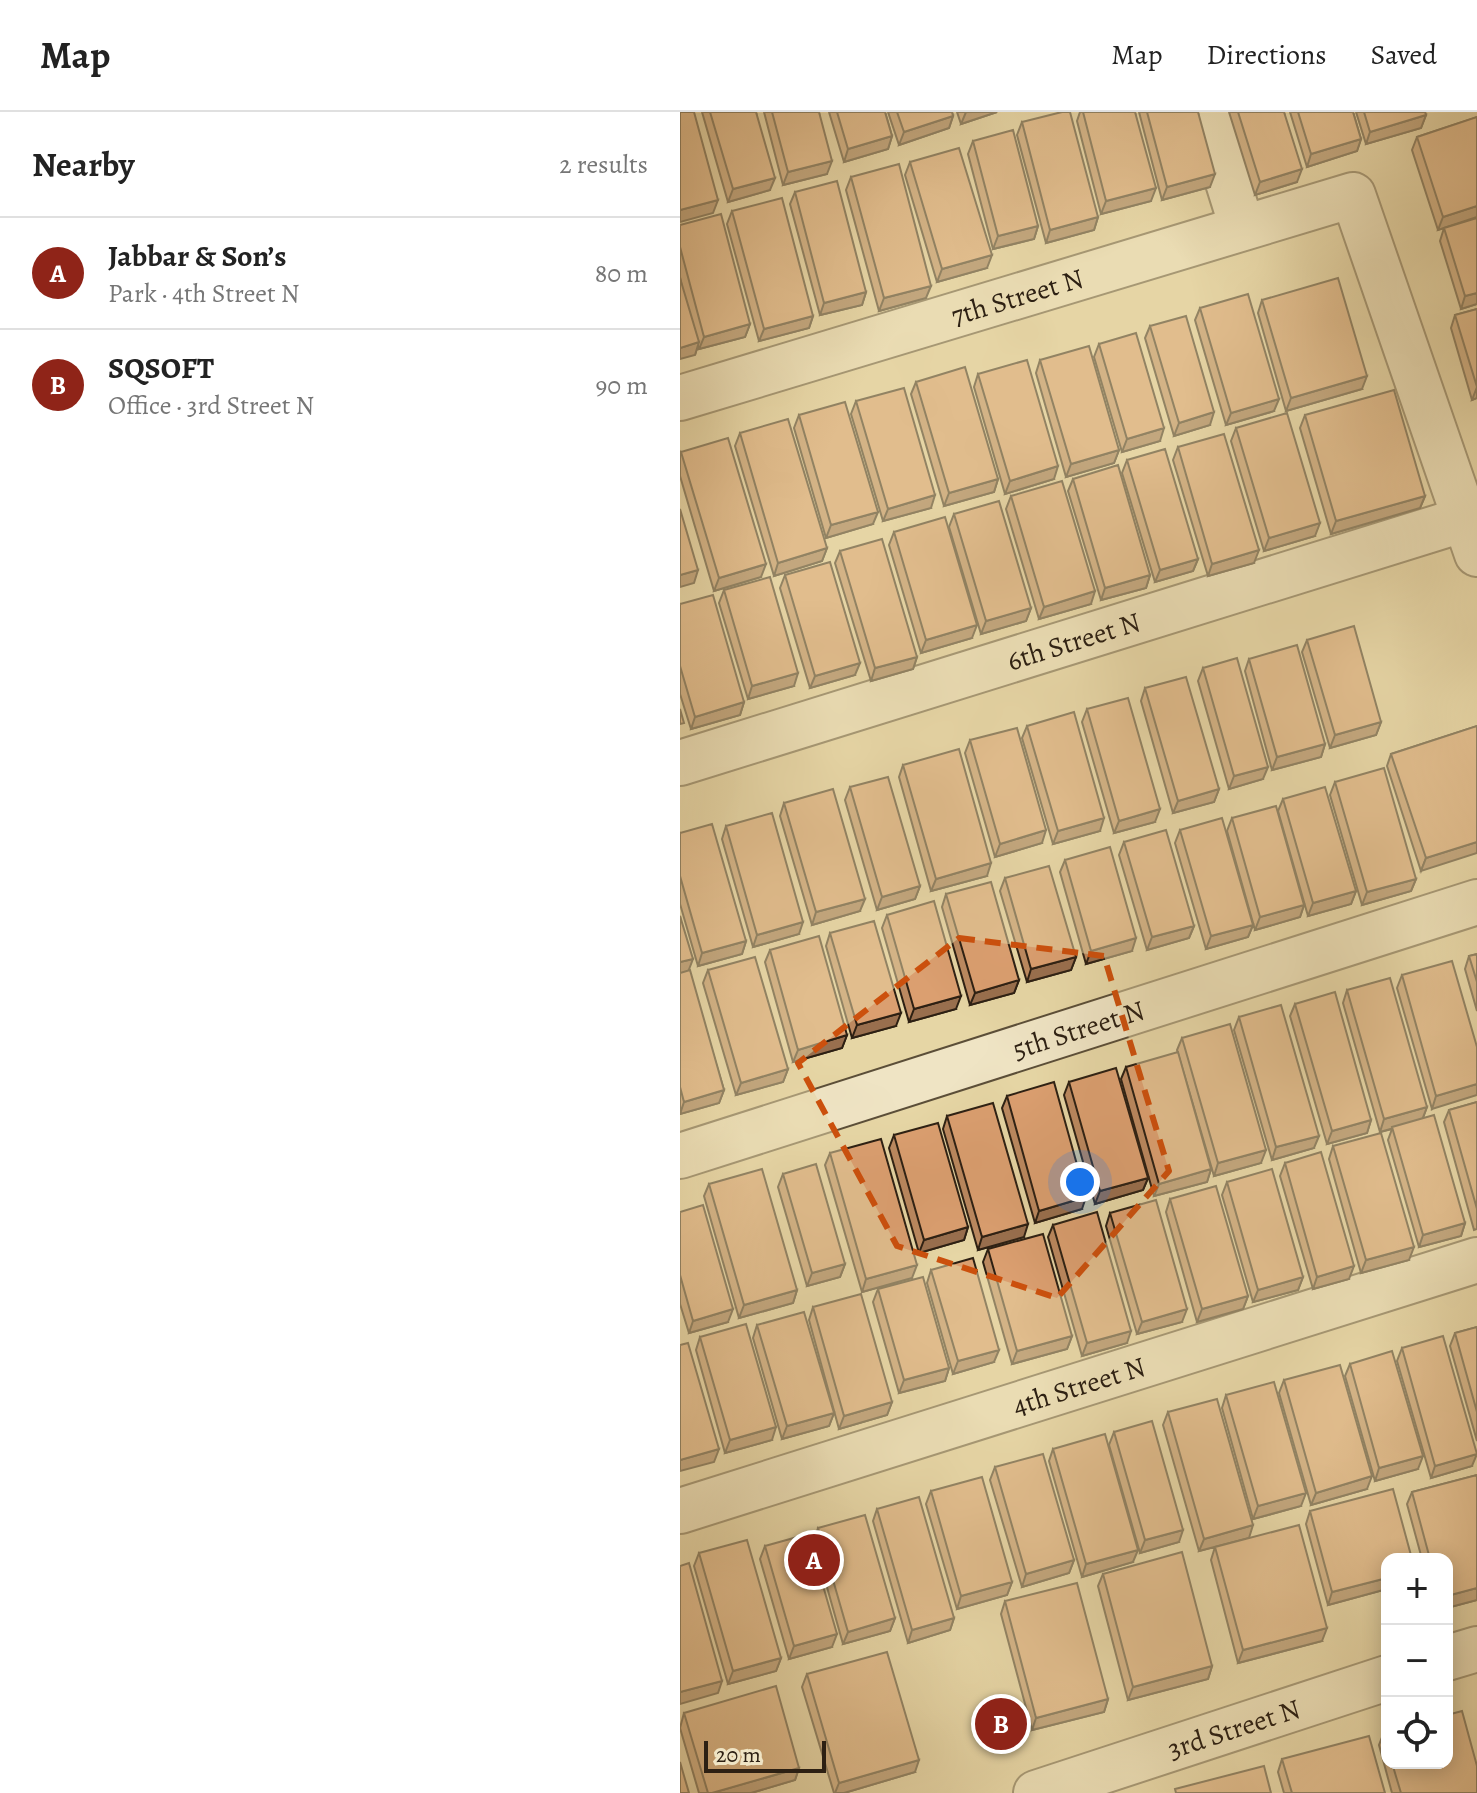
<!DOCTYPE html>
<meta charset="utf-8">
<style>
:root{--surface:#fff;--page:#f6f6f6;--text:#222;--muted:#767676;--line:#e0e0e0;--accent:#8f2418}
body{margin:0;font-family:Alegreya,serif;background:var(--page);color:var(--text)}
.controls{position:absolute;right:24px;bottom:24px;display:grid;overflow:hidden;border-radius:16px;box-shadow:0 4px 20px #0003}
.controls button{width:72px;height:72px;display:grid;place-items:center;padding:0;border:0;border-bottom:2px solid var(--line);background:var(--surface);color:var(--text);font:40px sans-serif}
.scale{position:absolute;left:24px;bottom:20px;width:122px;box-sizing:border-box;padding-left:8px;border:4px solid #2d2013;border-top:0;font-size:22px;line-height:28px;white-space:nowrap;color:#2d2013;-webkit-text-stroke:6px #efe4c4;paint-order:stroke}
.you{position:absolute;left:400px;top:1070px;width:28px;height:28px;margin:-20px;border:6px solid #fff;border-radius:50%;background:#1a73e8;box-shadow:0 0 0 12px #1a73e833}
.badge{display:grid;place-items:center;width:52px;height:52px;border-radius:50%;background:var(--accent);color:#fff;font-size:26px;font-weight:700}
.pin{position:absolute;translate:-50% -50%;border:4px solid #fff;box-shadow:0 2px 8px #0006}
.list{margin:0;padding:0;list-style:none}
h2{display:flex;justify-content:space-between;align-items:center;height:104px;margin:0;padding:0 32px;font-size:34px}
h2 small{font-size:26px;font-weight:400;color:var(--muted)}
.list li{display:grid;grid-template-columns:52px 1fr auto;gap:24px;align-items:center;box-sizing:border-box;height:112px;padding:0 32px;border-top:2px solid var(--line)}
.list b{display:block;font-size:30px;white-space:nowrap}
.list p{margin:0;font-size:26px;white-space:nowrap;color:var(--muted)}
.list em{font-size:26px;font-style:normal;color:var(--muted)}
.icon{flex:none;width:44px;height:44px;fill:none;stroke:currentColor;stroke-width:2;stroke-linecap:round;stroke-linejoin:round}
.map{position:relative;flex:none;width:797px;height:1681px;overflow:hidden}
header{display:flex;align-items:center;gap:48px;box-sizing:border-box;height:112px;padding:0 40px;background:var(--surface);border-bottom:2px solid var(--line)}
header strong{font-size:38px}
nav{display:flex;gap:44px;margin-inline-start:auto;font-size:28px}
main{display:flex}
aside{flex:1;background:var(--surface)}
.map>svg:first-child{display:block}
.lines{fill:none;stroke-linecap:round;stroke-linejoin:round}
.minor-casing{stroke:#5b4e38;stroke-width:48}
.minor{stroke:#efe4c4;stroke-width:44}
.wall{fill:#bc8960;stroke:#2d2013;stroke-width:2}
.shaded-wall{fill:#996f4e;stroke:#2d2013;stroke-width:2}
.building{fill:#db9f70;stroke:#2d2013;stroke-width:2}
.marked{fill:none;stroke:#cc500d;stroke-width:6;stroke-dasharray:16 10;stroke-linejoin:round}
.labels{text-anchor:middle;stroke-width:6;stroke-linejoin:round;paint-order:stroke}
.street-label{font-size:28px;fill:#2d2013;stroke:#efe4c4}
</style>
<header>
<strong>Map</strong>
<nav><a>Map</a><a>Directions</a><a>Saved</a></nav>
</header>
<main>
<aside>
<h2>Nearby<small>2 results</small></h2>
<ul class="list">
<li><span class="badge">A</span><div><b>Jabbar &amp; Son’s</b><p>Park · 4th Street N</p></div><em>80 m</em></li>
<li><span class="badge">B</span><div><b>SQSOFT</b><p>Office · 3rd Street N</p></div><em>90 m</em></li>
</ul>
</aside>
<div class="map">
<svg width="797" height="1681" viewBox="0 0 797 1681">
<rect width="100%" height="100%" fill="#e6d6a5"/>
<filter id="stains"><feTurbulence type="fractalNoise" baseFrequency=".0025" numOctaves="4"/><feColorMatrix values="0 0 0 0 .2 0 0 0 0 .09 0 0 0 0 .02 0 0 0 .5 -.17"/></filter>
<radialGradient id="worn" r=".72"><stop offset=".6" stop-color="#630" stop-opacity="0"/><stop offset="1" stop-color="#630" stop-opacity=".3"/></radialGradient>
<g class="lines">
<g class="minor-casing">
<g id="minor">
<path d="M526,0L562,115"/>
<path id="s1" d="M0,286L673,83L797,442"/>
<path id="s2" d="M0,651L785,407"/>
<path id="s3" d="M0,1044L797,790"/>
<path id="s4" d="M0,1399L797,1148"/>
<path d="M767,1546L797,1537"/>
<path id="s5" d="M356,1681L707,1566"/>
</g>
</g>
<use href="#minor" class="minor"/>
</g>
<path class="wall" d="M22,0H76L90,78L48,90Z
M84,0H139L147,62L103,73Z
M149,0H205L212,24L208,37L164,50Z
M208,0H272L273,4L269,16L219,33Z
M277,0H317L281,12Z
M400,0H455L471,89L421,102L397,9Z
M459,0H518L530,75L482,88Z
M549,0H604L617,70L575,83Z
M610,0H673L681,27L677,39L627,55Z
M676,0H745L746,3L741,16L686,32Z
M797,5V105L758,118L732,38L737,25Z
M342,10L418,105L414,118L366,131L337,23Z
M293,29L358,114L354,127L313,137L288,42Z
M230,50L307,156L257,170L225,63Z
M171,65L246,186L199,199L166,78Z
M115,80L186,180L182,193L140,203L110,92Z
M52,99L133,204L129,216L79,229L47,112Z
M797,106V192L781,197L760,129L764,116Z
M0,113L70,212L65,225L19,237L18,233L15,243L0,165Z
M582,188L682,277L606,299L578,201Z
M520,196L594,299L546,313L515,208Z
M797,197V286L792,288L771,216L775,203Z
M470,214L530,313L494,324L465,226Z
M419,232L480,329L442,340L414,245Z
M360,248L439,338L434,351L386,365L356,261Z
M298,262L374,367L325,382L294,275Z
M236,270L318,367L314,380L264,394L231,282Z
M176,289L251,396L203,409L171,302Z
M119,303L193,412L146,426L114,316Z
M625,303L745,384L740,396L651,422L620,316Z
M556,316L635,424L584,439L551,329Z
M60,321L147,436L142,449L94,464L55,334Z
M498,335L574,451L528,464L493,348Z
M1,340L81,465L34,479L0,364V343Z
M447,348L518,447L513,459L475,470L442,361Z
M393,367L470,463L466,476L421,488L388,379Z
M331,384L411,492L359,507L326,397Z
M274,402L351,496L346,509L301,522L269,415Z
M214,420L292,526L241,541L209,433Z
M160,439L237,545L233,557L191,569L155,451Z
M105,463L175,563L130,576L100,476Z
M44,478L114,574L68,587L39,491Z
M0,492L64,590L60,603L11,617L0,582Z
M627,528L701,610L696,623L650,636L622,540Z
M569,547L645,632L641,645L592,658L565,559Z
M523,556L583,667L549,677L518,569Z
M465,576L539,677L534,690L493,701L461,589Z
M407,597L475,710L434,721L402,610Z
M347,614L420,719L373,732L342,626Z
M797,614L741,759L707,654L711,642Z
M290,628L362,731L315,745L285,641Z
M223,653L307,764L251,779L219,665Z
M655,670L736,767L731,779L682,793L650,683Z
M170,675L240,774L235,787L197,798L165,688Z
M603,687L676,779L671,792L628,804L598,699Z
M104,691L180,799L132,813L100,704Z
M552,706L624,793L620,805L575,818L547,719Z
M46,714L119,822L73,835L42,727Z
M500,718L573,813L568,825L526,837L495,731Z
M0,721L66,829L62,842L18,854L0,792Z
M444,730L514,814L509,826L467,838L439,743Z
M385,748L452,839L406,852L380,760Z
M325,766L396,845L391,858L347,870L320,779Z
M266,782L339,868L334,881L290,893L262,795Z
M207,803L276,897L229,910L202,816Z
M0,804L8,858L44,978L39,991L0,1002Z
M150,821L216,914L172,926L146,834Z
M90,838L167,923L162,936L113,950L85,850Z
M797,842V899L785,857L789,844Z
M28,858L108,957L103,970L56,983L23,871Z
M722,863L797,935L752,997L717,876Z
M667,878L747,995L743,1006L785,1111L781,1124L739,1135L708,1028L712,1017L700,1020L663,891Z
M615,892L691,1008L687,1021L647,1032L610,904Z
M559,905L634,1036L592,1048L554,918Z
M502,926L581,1051L534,1064L497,938Z
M446,955L531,1057L527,1070L474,1084L441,967Z
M389,970L468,1066L463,1078L415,1092L384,983Z
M327,984L402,1097L355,1111L322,996Z
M797,990V1117L794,1118L764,1010L769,998Z
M267,1004L344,1125L298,1138L263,1017Z
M214,1023L288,1115L284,1128L239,1141L209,1036Z
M653,1034L729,1148L681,1161L649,1047Z
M150,1041L232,1166L182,1180L145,1053Z
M605,1051L669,1167L633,1177L600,1064Z
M103,1062L165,1152L160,1165L127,1174L98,1075Z
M547,1070L623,1165L618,1178L573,1190L542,1083Z
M29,1072L117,1178L113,1191L59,1206L24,1084Z
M490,1087L568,1184L563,1197L517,1210L486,1100Z
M0,1100L48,1210L9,1221L0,1192Z
M430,1101L502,1210L457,1222L426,1114Z
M373,1113L447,1231L402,1244L368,1125Z
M308,1137L392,1224L387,1237L332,1252L303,1150Z
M251,1158L314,1250L273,1262L247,1171Z
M198,1177L269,1256L265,1269L219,1281L193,1190Z
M133,1195L212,1290L207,1303L159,1317L129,1208Z
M77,1213L154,1301L149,1314L102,1327L73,1226Z
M797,1215V1329L770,1234L775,1221Z
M20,1225L92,1328L45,1341L16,1238Z
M722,1236L792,1354L751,1366L717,1249Z
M670,1252L738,1357L695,1369L665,1264Z
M604,1268L687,1377L631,1393L599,1281Z
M546,1283L621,1394L573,1407L542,1296Z
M488,1300L569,1426L519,1439L483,1313Z
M434,1320L499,1430L460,1441L429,1333Z
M373,1337L453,1450L402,1465L369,1349Z
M315,1355L394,1448L389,1461L342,1475L310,1368Z
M797,1363V1488L767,1496V1447H742L727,1392L732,1380Z
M251,1379L332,1470L327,1483L277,1497L246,1392Z
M197,1397L274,1506L270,1518L228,1531L193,1409Z
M630,1399L707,1447V1477L648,1493L626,1412Z
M138,1416L215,1506L210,1519L163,1532L134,1429Z
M85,1434L152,1535L109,1547L80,1447Z
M535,1435L642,1529L558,1551L531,1448Z
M19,1441L101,1546L96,1559L48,1572L14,1454Z
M423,1462L532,1554L528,1567L448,1588L418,1474Z
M325,1489L428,1587L424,1600L352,1618L321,1502Z
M127,1562L235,1660L164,1681H154L122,1575Z
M4,1601L119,1656L115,1668L71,1681H19L0,1616Z
M707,1619V1651H767L797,1681H712L699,1633L704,1620Z
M602,1647L705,1681H604L598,1660Z"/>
<path class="shaded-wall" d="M286,0H317L281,12Z
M746,3L741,16L686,32L690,20Z
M273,4L269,16L219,33L224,20Z
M212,24L208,37L164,50L168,37Z
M681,27L677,39L627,55L631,42Z
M152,49L147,62L103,73L108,60Z
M622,57L617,70L575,83L580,70Z
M535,62L530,75L482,88L487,75Z
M95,66L90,78L48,90L53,77Z
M476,76L471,89L421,102L426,89Z
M38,88L33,101L0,110V98Z
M797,94V105L758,118L763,105Z
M418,105L414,118L366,131L370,118Z
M358,114L354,127L313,137L318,124Z
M312,143L307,156L257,170L262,157Z
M251,174L246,186L199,199L204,186Z
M186,180L182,193L140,203L144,191Z
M797,181V192L781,197L785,184Z
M133,204L129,216L79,229L84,217Z
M70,212L65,225L19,237L24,225Z
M19,230L15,243L0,247V236Z
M687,264L682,277L606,299L611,286Z
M797,275V286L792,288Z
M599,287L594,299L546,313L551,301Z
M534,300L530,313L494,324L499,311Z
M484,316L480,329L442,340L447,327Z
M439,338L434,351L386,365L391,352Z
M378,354L374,367L325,382L330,369Z
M318,367L314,380L264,394L269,381Z
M255,383L251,396L203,409L208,397Z
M745,384L740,396L651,422L656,409Z
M198,400L193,412L146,426L151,413Z
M640,411L635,424L584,439L589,426Z
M147,436L142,449L94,464L98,451Z
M579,438L574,451L528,464L532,452Z
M518,447L513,459L475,470L480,458Z
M86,452L81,465L34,479L39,466Z
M18,458L14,471L0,475V463Z
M470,463L466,476L421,488L425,476Z
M415,479L411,492L359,507L364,495Z
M351,496L346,509L301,522L306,509Z
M297,513L292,526L241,541L246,528Z
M237,545L233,557L191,569L195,556Z
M180,551L175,563L130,576L135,564Z
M118,561L114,574L68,587L72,574Z
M64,590L60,603L11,617L15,605Z
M701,610L696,623L650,636L655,623Z
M645,632L641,645L592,658L597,645Z
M588,655L583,667L549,677L554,664Z
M539,677L534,690L493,701L498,689Z
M480,697L475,710L434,721L439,709Z
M424,706L420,719L373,732L378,719Z
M366,718L362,731L315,745L320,732Z
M797,730V741L741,759L746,746Z
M311,751L307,764L251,779L256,767Z
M736,767L731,779L682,793L687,780Z
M240,774L235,787L197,798L202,785Z
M676,779L671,792L628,804L633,791Z
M185,787L180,799L132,813L136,800Z
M624,793L620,805L575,818L580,805Z
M123,810L119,822L73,835L77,823Z
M573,813L568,825L526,837L531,824Z
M514,814L509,826L467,838L472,825Z
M456,826L452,839L406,852L411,839Z
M66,829L62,842L18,854L22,841Z
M396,845L391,858L347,870L351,857Z
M13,847L8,860L0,862V850Z
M339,868L334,881L290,893L295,881Z
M281,884L276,897L229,910L234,897Z
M221,901L216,914L172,926L177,913Z
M167,923L162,936L113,950L118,938Z
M108,957L103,970L56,983L61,971Z
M797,972V983L752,997L756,984Z
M44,978L39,991L0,1002L4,990Z
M747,995L742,1008L700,1020L704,1007Z
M691,1008L687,1021L647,1032L652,1019Z
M639,1024L634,1036L592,1048L596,1035Z
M586,1038L581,1051L534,1064L538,1051Z
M531,1057L527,1070L474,1084L479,1072Z
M468,1066L463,1078L415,1092L420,1079Z
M406,1085L402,1097L355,1111L359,1099Z
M785,1111L781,1124L739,1135L743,1123Z
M348,1112L344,1125L298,1138L302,1125Z
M288,1115L284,1128L239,1141L244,1128Z
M734,1135L729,1148L681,1161L686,1148Z
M165,1152L160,1165L127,1174L132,1161Z
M237,1153L232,1166L182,1180L186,1167Z
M674,1154L669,1167L633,1177L637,1165Z
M623,1165L618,1178L573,1190L578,1178Z
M117,1178L113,1191L59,1206L64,1193Z
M568,1184L563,1197L517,1210L522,1197Z
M53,1197L48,1210L9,1221L13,1209Z
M507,1197L502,1210L457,1222L462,1210Z
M451,1219L447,1231L402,1244L407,1231Z
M392,1224L387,1237L332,1252L337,1239Z
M319,1238L314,1250L273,1262L278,1249Z
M269,1256L265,1269L219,1281L224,1268Z
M212,1290L207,1303L159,1317L164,1304Z
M154,1301L149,1314L102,1327L107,1314Z
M96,1315L92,1328L45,1341L50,1328Z
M39,1337L34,1350L0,1359V1348Z
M797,1342L792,1354L751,1366L755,1354Z
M743,1344L738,1357L695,1369L699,1356Z
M692,1364L687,1377L631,1393L636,1381Z
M626,1381L621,1394L573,1407L578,1394Z
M573,1413L569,1426L519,1439L524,1427Z
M503,1418L499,1430L460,1441L465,1428Z
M458,1438L453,1450L402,1465L406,1452Z
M394,1448L389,1461L342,1475L346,1462Z
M707,1466V1477L648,1493L652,1480Z
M332,1470L327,1483L277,1497L281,1484Z
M797,1476V1488L767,1496V1484Z
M215,1506L210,1519L163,1532L168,1520Z
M274,1506L270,1518L228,1531L232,1518Z
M647,1516L642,1529L558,1551L563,1538Z
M157,1522L152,1535L109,1547L114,1534Z
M101,1546L96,1559L48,1572L53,1559Z
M532,1554L528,1567L448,1588L453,1575Z
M42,1569L38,1581L0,1592V1580Z
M428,1587L424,1600L352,1618L356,1606Z
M239,1648L235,1660L164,1681H155L159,1671Z
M119,1656L115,1668L71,1681H32Z"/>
<path class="building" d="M0,0H14L38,88L0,98Z
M30,0H76L95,66L53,77Z
M92,0H139L152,49L108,60Z
M157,0H205L212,24L168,37Z
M217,0H272L273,4L224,20Z
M382,0H390L418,105L370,118L342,10Z
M403,0H455L476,76L426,89Z
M467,0H518L535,62L487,75Z
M558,0H604L622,57L580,70Z
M618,0H673L681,27L631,42Z
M684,0H745L746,3L690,20Z
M797,5V94L763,105L737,25Z
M333,18L358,114L318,124L293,29Z
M279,36L312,143L262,157L230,50Z
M219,52L251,174L204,186L171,65Z
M157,69L186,180L144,191L115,80Z
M102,86L133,204L84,217L52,99Z
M41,102L70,212L24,225L0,135V113Z
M797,106V181L785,184L764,116Z
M0,166L19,230L0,236Z
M658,166L687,264L611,286L582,188Z
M568,182L599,287L551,301L520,196Z
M797,197V275L775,203Z
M506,204L534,300L499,311L470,214Z
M456,221L484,316L447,327L419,232Z
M409,234L439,338L391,352L360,248Z
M347,248L378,354L330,369L298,262Z
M285,255L318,367L269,381L236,270Z
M224,276L255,383L208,397L176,289Z
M714,278L745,384L656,409L625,303Z
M165,290L198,400L151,413L119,303Z
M607,301L640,411L589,426L556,316Z
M108,307L147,436L98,451L60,321Z
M544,322L579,438L532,452L498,335Z
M48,326L86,452L39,466L1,340Z
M485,337L518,447L480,458L447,348Z
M438,353L470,463L425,476L393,367Z
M382,369L415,479L364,495L331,384Z
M319,389L351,496L306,509L274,402Z
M0,397L18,458L0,463Z
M265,405L297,513L246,528L214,420Z
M202,427L237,545L195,556L160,439Z
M150,450L180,551L135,564L105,463Z
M90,465L118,561L72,574L44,478Z
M33,483L64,590L15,605L0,554V492Z
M674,514L701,610L655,623L627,528Z
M617,533L645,632L597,645L569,547Z
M557,546L588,655L554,664L523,556Z
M506,565L539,677L498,689L465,576Z
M448,586L480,697L439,709L407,597Z
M0,597L4,611L0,612Z
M394,600L424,706L378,719L347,614Z
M797,614V730L746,746L711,642Z
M337,616L366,718L320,732L290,628Z
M279,637L311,751L256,767L223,653Z
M704,656L736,767L687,780L655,670Z
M208,665L240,774L202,785L170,675Z
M645,675L676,779L633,791L603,687Z
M153,677L185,787L136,800L104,691Z
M596,694L624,793L580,805L552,706Z
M92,701L123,810L77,823L46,714Z
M542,706L573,813L531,824L500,718Z
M32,712L66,829L22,841L0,764V721Z
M486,718L514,814L472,825L444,730Z
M430,735L456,826L411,839L385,748Z
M369,754L396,845L351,857L325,766Z
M311,770L339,868L295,881L266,782Z
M254,789L281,884L234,897L207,803Z
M0,804L13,847L0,850Z
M194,809L221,901L177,913L150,821Z
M139,824L167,923L118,938L90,838Z
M797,842V870L789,844Z
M75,845L108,957L61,971L28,858Z
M772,849L797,935V972L756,984L722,863Z
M10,858L44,978L4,990L0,975V861Z
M710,866L747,995L704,1007L667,878Z
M655,880L691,1008L652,1019L615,892Z
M601,893L639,1024L596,1035L559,905Z
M550,912L586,1038L538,1051L502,926Z
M498,940L531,1057L479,1072L446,955Z
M436,956L468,1066L420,1079L389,970Z
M374,970L406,1085L359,1099L327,984Z
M797,990V1097L769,998Z
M313,991L348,1112L302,1125L267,1004Z
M754,1003L785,1111L743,1123L712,1015Z
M258,1011L288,1115L244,1128L214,1023Z
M701,1021L734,1135L686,1148L653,1034Z
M201,1027L237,1153L186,1167L150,1041Z
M641,1040L674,1154L637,1165L605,1051Z
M136,1052L165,1152L132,1161L103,1062Z
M82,1057L117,1178L64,1193L29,1072Z
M592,1057L623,1165L578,1178L547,1070Z
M536,1074L568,1184L522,1197L490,1087Z
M476,1088L507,1197L462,1210L430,1101Z
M23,1093L53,1197L13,1209L0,1163V1100Z
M417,1100L451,1219L407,1231L373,1113Z
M363,1122L392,1224L337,1239L308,1137Z
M293,1146L319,1238L278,1249L251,1158Z
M243,1165L269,1256L224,1268L198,1177Z
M181,1182L212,1290L164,1304L133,1195Z
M124,1200L154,1301L107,1314L77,1213Z
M66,1212L96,1315L50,1328L20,1225Z
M797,1215V1300L775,1221Z
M763,1224L797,1342L755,1354L722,1236Z
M8,1231L39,1337L0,1348V1233Z
M712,1239L743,1344L699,1356L670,1252Z
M660,1253L692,1364L636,1381L604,1268Z
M594,1270L626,1381L578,1394L546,1283Z
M537,1287L573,1413L524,1427L488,1300Z
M472,1309L503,1418L465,1428L434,1320Z
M425,1322L458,1438L406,1452L373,1337Z
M363,1342L394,1448L346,1462L315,1355Z
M797,1363V1476L767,1484V1447H750L732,1380Z
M302,1365L332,1470L281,1484L251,1379Z
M713,1377L732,1447H707V1466L652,1480L630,1399Z
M239,1385L274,1506L232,1518L197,1397Z
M185,1403L215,1506L168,1520L138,1416Z
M619,1413L647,1516L563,1538L535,1435Z
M128,1422L157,1522L114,1534L85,1434Z
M67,1428L101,1546L53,1559L19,1441Z
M502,1440L532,1554L453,1575L423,1462Z
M9,1451L42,1569L0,1580V1454Z
M397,1471L428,1587L356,1606L325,1489Z
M207,1540L239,1648L159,1671L127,1562Z
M96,1574L119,1656L32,1681H28L4,1601Z
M782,1599L797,1654V1681H721L712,1651H767V1603Z
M689,1624L705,1681H612L602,1647Z
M0,1650L9,1681H0Z
M584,1654L591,1681H496L495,1677Z"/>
<path d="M0 0H797V1681H0ZM279,826L424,844L489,1059L377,1186L217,1134L118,951Z" fill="#e6d6a5" fill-opacity=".55" fill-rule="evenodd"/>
<path class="marked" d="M279,826L424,844L489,1059L377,1186L217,1134L118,951Z"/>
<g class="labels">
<g class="street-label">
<text dy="10" stroke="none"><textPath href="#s1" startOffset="352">7th Street N</textPath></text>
<text dy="10" stroke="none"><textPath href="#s2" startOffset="412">6th Street N</textPath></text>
<text dy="10" stroke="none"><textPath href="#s3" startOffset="418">5th Street N</textPath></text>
<text dy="10" stroke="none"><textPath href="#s4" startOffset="418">4th Street N</textPath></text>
<text dy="10" stroke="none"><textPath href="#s5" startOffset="208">3rd Street N</textPath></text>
</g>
</g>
<rect width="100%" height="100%" filter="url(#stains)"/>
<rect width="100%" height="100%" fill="url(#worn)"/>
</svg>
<div class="controls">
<button>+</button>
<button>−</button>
<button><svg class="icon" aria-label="locate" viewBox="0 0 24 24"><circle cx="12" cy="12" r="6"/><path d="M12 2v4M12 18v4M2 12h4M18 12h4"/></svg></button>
</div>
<div class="scale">20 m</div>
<div class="you"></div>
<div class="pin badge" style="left:134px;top:1448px">A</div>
<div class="pin badge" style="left:321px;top:1612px">B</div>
</div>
</main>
